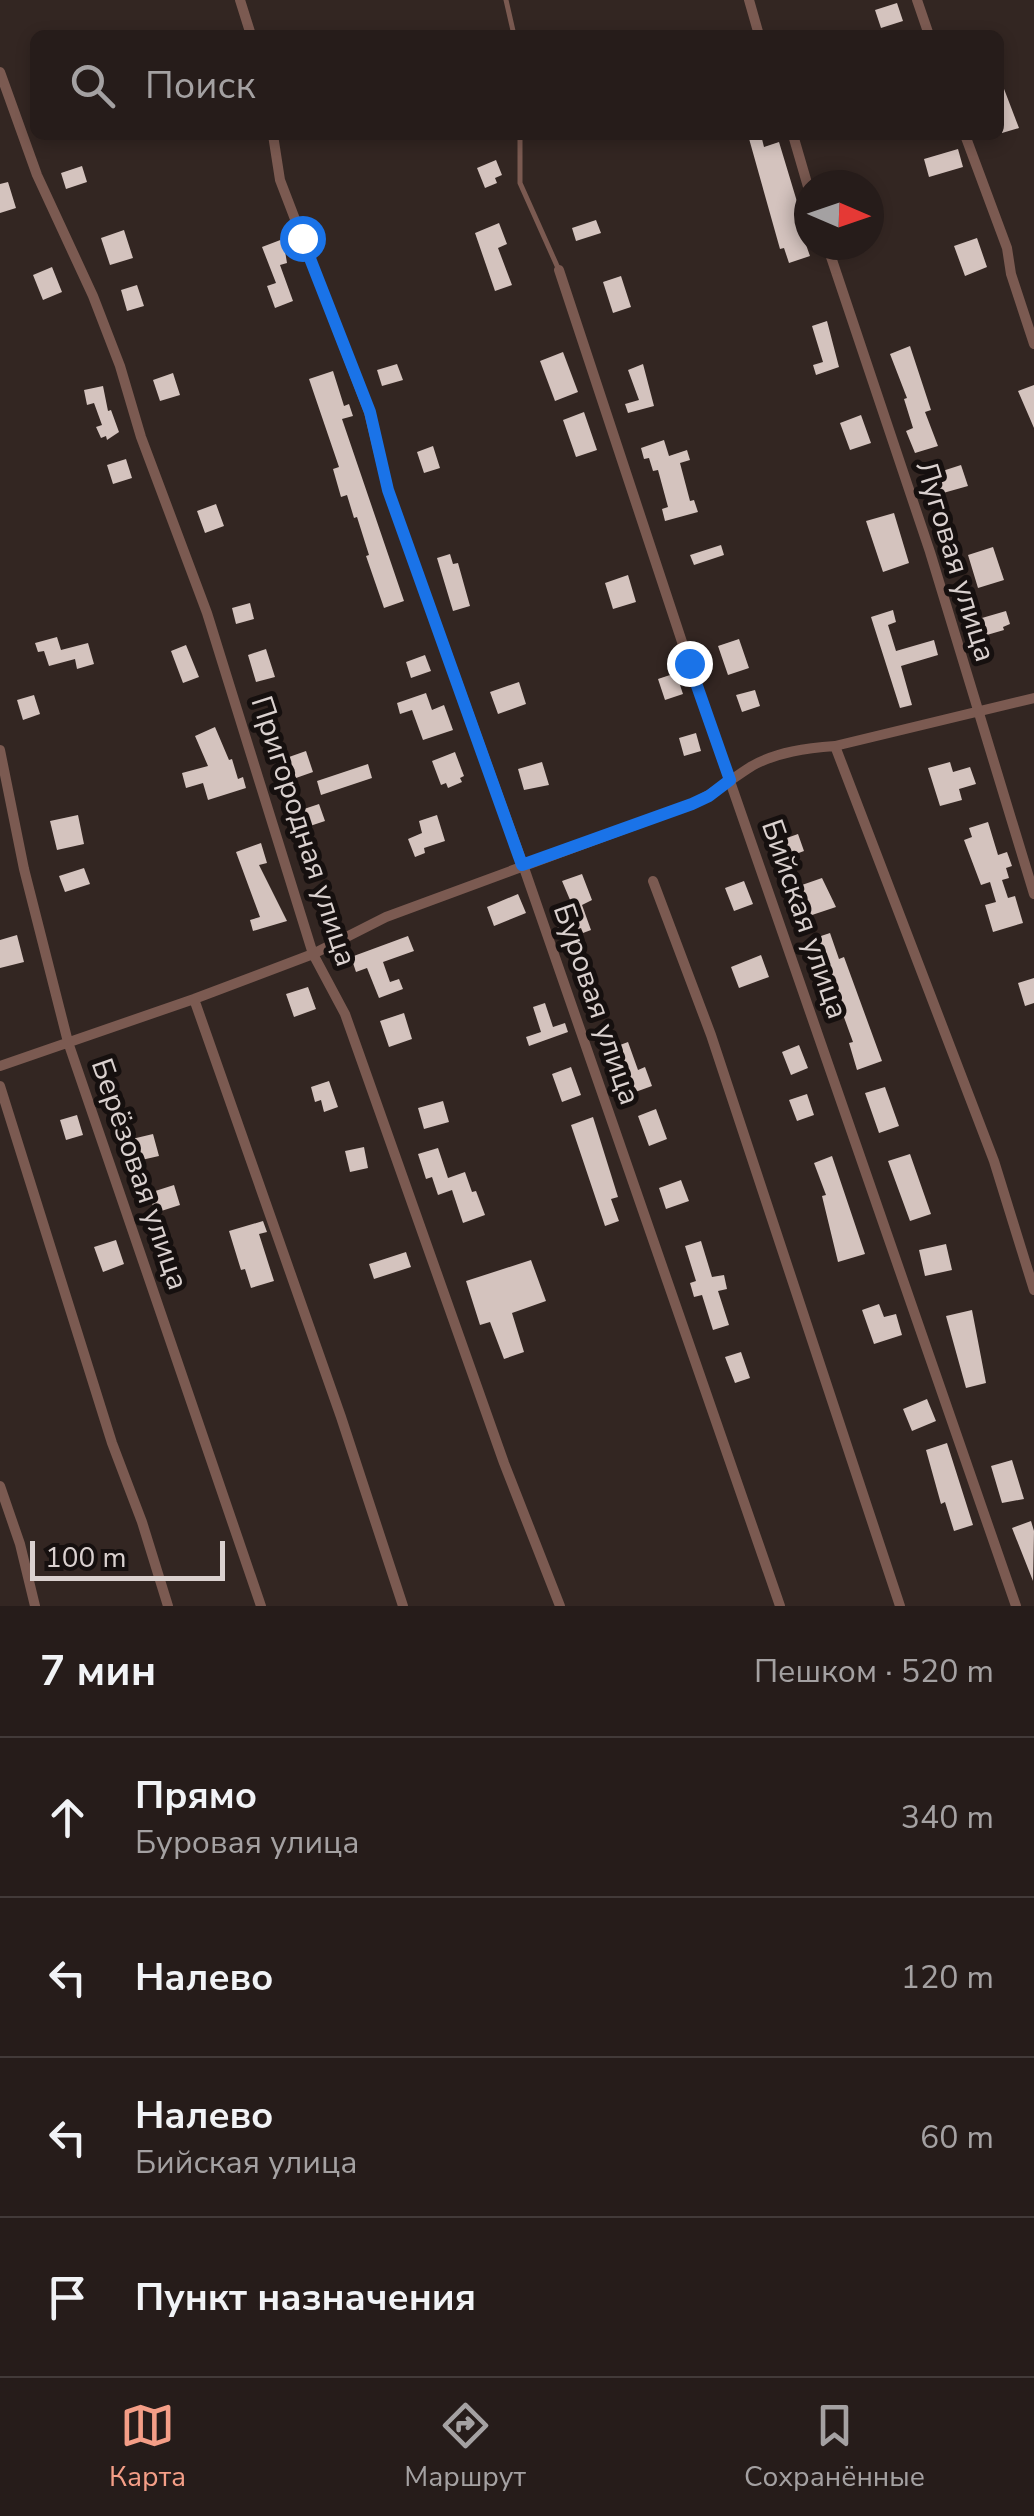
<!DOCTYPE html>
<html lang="ru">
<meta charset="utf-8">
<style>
:root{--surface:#261c1a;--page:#322927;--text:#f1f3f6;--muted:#a4a1a2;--line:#423a39;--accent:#f49e87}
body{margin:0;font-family:"Nunito Sans",sans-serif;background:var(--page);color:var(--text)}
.compass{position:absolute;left:794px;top:170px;width:90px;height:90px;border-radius:50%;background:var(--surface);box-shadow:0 5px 15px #0003;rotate:92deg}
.scale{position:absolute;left:30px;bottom:25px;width:195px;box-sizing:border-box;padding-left:10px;border:5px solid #dad1cf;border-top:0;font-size:28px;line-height:35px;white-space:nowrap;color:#dad1cf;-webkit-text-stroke:8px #16100f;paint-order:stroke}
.stop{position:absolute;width:30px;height:30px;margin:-22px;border:8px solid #1a73e8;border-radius:50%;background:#fff}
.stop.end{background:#1a73e8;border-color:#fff;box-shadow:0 2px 10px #0008}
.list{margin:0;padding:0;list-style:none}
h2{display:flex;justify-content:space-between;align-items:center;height:130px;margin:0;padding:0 40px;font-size:42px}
h2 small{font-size:32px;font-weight:400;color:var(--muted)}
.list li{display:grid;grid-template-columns:65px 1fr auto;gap:30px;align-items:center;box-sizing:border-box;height:160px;padding:0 40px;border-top:2px solid var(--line)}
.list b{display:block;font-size:38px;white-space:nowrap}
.list p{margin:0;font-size:32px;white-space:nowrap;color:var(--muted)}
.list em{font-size:32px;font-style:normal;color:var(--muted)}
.icon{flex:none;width:55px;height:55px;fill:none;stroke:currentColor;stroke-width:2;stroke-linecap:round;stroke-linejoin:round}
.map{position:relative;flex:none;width:1034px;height:1606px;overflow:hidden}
.search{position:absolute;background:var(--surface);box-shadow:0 5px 15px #0003;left:30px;right:30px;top:30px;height:110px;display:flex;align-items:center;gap:25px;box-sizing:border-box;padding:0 35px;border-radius:15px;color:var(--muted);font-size:38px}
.sheet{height:770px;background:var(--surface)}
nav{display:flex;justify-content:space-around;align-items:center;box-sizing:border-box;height:140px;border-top:2px solid var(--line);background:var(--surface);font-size:28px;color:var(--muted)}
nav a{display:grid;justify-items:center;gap:5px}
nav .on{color:var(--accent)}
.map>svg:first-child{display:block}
.building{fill:#d4c3be}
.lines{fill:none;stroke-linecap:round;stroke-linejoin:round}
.lane{stroke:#7b5a51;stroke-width:5}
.street{stroke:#7b5a51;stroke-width:10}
.route{stroke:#1a73e8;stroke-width:12}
.labels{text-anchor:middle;stroke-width:10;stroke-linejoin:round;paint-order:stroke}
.street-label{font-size:30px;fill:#dad1cf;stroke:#16100f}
</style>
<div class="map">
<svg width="1034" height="1606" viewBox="0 0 1034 1606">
<rect width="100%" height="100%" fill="#332622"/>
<path class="building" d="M897,3L903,21L881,28L875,10Z
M1001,81L1019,128L1002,133L999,123Z
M748,135H761L764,147L779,142L808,238L804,239L810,256L789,263L784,248L780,249Z
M958,149L963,167L929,177L924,159Z
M496,160L502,175L495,178L497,183L485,188L477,168Z
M82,166L87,182L66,189L61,173Z
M8,182L16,208L0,213V184Z
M596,220L601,233L576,241L572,228Z
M499,223L507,244L498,248L512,285L495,291L475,233Z
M124,230L133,258L110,265L101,238Z
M977,238L987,267L965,276L954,246Z
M283,239L287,263L280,265L293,301L275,308L267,286L276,283L262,247Z
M52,267L62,292L43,300L33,275Z
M621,276L631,307L613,313L603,282Z
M137,285L144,306L127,311L121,290Z
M827,321L839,367L816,375L813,365L823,362L812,326Z
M910,346L931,410L925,412L938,446L915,453L906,431L913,428L904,399L907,398L890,354Z
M563,352L578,392L555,401L540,361Z
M397,364L403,380L382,386L377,370Z
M643,364L654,406L628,413L625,404L639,400L628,370Z
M333,371L344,406L349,404L353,416L342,419L404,601L384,608L366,556L369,555L357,517L354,518L347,495L341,497L333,469L339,467L309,379Z
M173,373L180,395L160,401L153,380Z
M1034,385V428L1018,391Z
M103,386L108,411L111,410L119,432L107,440L106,436L101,438L96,427L102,425L94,403L87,405L84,390Z
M584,412L597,450L576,457L563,420Z
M861,415L871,443L850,450L840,423Z
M664,440L669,456L687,450L690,460L680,463L690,501L694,500L698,512L665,521L662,509L668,507L658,470L653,471L649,458L644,459L641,448Z
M433,446L440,468L424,473L417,452Z
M126,459L132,478L113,484L107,465Z
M961,465L968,486L936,495L930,475Z
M216,504L224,526L205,533L197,511Z
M894,513L909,563L883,572L866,521Z
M721,545L724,555L694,565L690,555Z
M993,547L1004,580L978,588L968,555Z
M450,554L453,564L458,563L470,606L453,611L437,558Z
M628,575L636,602L613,609L605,583Z
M250,603L254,619L236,624L232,608Z
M893,610L896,622L888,625L896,651L934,640L938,655L901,666L912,705L900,708L871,617Z
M1006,611L1010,624L1003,627L1004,630L980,637L975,620Z
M57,637L61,650L88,643L94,664L77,669L75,659L49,666L44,651L38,652L35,643Z
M739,639L749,668L728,675L718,646Z
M186,645L199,677L183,683L171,651Z
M266,649L275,677L256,682L248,655Z
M425,655L431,671L411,678L406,662Z
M676,673L683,694L665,700L658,679Z
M519,682L526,704L498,714L490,692Z
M755,690L760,706L742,712L736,695Z
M426,693L432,710L444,705L453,730L423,740L412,710L400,714L397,703Z
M34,695L40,714L23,720L17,700Z
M215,727L229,760L232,759L238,779L243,777L246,788L208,800L203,783L186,788L182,773L208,766L195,736Z
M696,733L701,751L684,756L679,738Z
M306,751L313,772L296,778L289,757Z
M455,752L464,776L460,778L462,782L448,788L446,783L441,785L432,761Z
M542,762L549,785L524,790L518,769Z
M950,762L953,772L970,767L976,784L959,789L962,800L940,806L928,768Z
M368,764L372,778L321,795L317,781Z
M319,804L325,821L307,827L301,810Z
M78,815L84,844L57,850L50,821Z
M437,815L445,841L424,848L425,853L415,857L408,839L422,833L419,821Z
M988,822L998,855L1007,852L1012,866L1006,868L1009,878L1002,880L1008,898L1015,896L1023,923L993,932L985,905L996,902L990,882L981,885L964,840L972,837L969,828Z
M798,834L804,851L788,857L781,840Z
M261,843L267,863L259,865L287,921L253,931L250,920L260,917L236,852Z
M84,868L90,884L65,892L59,876Z
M582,874L592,900L582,905L591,930L583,933L581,928L561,935L552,915L573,907L562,881Z
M822,878L836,907L809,916L799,886Z
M744,881L753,904L734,911L725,888Z
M518,894L526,913L494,926L487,907Z
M830,933L839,959L844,957L882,1061L857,1070L849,1043L853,1042L833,987L828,988L812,939Z
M17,935L24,962L0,968V940Z
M408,936L414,951L383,962L390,982L399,979L403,989L379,998L367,968L356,972L351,957Z
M761,955L769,977L739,988L731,967Z
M1034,978V1003L1025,1006L1018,983Z
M308,987L316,1009L294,1017L286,994Z
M545,1003L553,1027L565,1023L568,1032L529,1046L526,1037L541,1032L533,1007Z
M404,1013L412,1039L389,1047L380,1021Z
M628,1042L638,1070L645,1067L652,1086L627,1095L615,1059L608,1062L604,1051Z
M799,1045L808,1068L791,1075L782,1052Z
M571,1067L581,1095L562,1102L552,1074Z
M329,1081L338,1107L324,1112L321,1100L315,1102L311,1087Z
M885,1087L899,1126L879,1133L865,1093Z
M807,1094L814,1115L797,1121L789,1100Z
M443,1101L449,1122L424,1129L418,1108Z
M656,1109L667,1139L649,1146L638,1116Z
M77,1115L83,1135L66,1140L60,1120Z
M593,1117L618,1197L611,1199L619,1221L605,1226L571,1125Z
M153,1134L159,1156L137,1161L132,1139Z
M364,1147L368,1168L350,1172L345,1151Z
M438,1148L448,1178L465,1172L472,1192L476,1191L485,1215L463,1223L452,1190L438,1195L432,1177L426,1179L418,1154Z
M910,1154L931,1214L910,1221L888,1161Z
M832,1156L865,1254L838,1262L822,1196L826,1195L814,1163Z
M681,1180L689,1201L666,1209L659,1188Z
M174,1185L180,1205L155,1213L149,1193Z
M263,1221L267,1232L259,1234L274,1281L251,1288L245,1269L241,1270L229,1231Z
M116,1240L124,1264L103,1272L94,1247Z
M701,1241L712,1277L724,1275L727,1289L718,1291L729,1325L713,1330L702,1295L694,1297L690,1283L696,1281L685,1246Z
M946,1244L952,1270L925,1276L919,1250Z
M406,1252L411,1267L374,1279L369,1264Z
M531,1260L546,1301L512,1313L524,1352L504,1359L490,1322L480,1325L466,1281Z
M879,1304L884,1317L896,1314L902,1335L874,1344L862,1310Z
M972,1310L986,1383L966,1388L946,1316Z
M741,1352L750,1378L735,1383L725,1357Z
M927,1399L936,1421L912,1431L903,1409Z
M947,1443L973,1525L954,1531L945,1502L941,1504L926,1450Z
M1012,1460L1024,1499L1002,1503L991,1466Z
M1031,1521L1034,1531L1033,1581L1012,1528Z"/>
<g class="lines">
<path class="lane" d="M506,0L514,35
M520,135V183L558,268"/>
<path class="street" d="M240,0L251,35
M749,0L759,35
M917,0L929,35
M0,72L37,175L93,296L120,366L141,437L207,613L313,954L345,1014L504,1463L560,1606
M273,135L280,180L369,412L388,490L523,865L780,1606
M793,135L809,190
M965,135L1007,248L1011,274L1034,344
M827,245L930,552L1034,894
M559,270L689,663L1016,1606
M835,746L994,1161L1034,1290
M0,750L24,869L68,1042L261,1606
M653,881L711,1035L900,1606
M194,999L341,1417L403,1606
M0,1066L194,999L313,954L386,917L692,804C714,794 731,779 752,766C777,752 807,748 835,746L1034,698
M0,1086L112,1443L142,1522L168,1606
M0,1486L20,1544L35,1606"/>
</g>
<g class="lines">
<path class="route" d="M302,238L370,412L388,490L522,865L692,804L709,796L730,780L689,663"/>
</g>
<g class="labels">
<g class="street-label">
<text transform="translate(956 561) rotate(73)" y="10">Луговая улица</text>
<text transform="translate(304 831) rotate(72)" y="10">Пригородная улица</text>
<text transform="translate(805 919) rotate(71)" y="10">Бийская улица</text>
<text transform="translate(597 1004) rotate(71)" y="10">Буровая улица</text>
<text transform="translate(140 1174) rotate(71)" y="10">Берёзовая улица</text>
</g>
</g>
</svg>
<svg class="compass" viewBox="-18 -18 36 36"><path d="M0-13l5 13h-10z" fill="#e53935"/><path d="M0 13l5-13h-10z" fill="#a4a1a2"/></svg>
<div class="scale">100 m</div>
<div class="stop" style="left:302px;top:238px"></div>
<div class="stop end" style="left:689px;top:663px"></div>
<div class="search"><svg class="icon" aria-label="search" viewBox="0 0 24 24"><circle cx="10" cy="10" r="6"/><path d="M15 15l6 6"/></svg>Поиск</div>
</div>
<section class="sheet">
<h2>7 мин<small>Пешком · 520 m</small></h2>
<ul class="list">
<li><svg class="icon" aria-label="ahead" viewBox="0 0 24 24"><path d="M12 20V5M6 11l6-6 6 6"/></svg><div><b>Прямо</b><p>Буровая улица</p></div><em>340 m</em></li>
<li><svg class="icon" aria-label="left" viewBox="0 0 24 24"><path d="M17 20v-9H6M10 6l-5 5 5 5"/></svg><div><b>Налево</b></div><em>120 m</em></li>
<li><svg class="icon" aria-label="left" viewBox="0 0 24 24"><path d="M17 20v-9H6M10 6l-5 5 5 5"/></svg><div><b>Налево</b><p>Бийская улица</p></div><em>60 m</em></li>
<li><svg class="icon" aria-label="arrive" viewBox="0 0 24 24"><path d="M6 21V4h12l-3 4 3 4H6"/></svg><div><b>Пункт назначения</b></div></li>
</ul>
</section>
<nav>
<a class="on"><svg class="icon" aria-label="map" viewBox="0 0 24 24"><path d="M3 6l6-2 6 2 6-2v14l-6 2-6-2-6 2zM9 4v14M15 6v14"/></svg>Карта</a>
<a><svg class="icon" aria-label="directions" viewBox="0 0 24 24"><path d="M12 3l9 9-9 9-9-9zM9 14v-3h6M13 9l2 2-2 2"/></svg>Маршрут</a>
<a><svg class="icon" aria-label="saved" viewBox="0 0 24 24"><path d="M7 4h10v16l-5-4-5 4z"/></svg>Сохранённые</a>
</nav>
